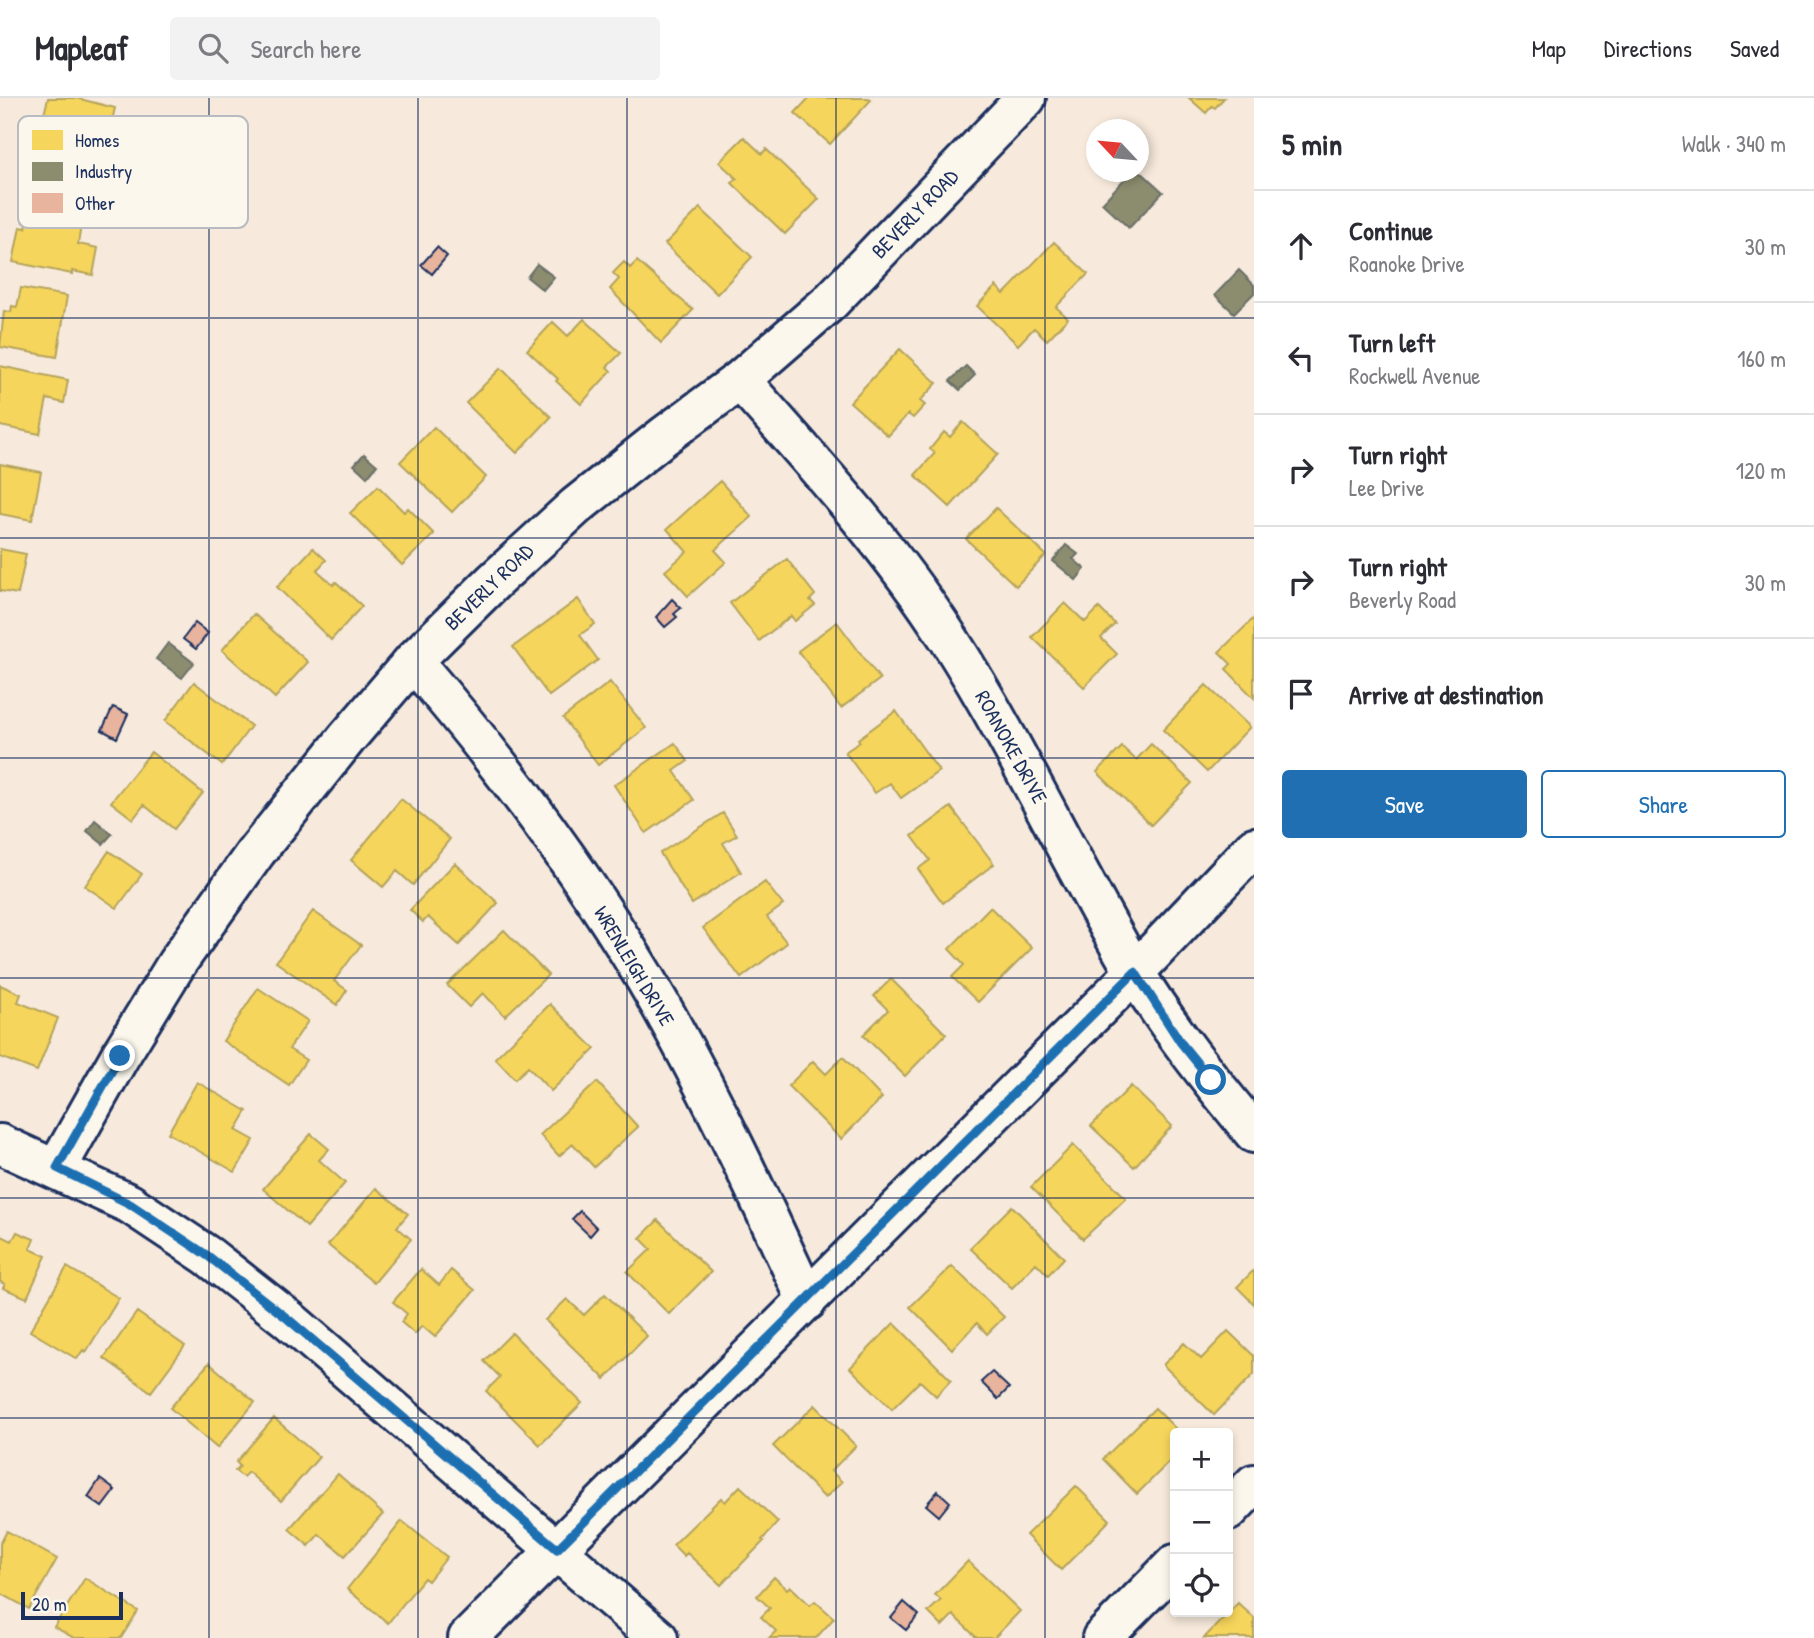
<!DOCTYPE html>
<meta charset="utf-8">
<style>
:root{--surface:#fff;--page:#f2f2f3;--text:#2b2b33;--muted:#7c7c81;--line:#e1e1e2;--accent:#1f6fb2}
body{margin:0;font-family:"Patrick Hand",sans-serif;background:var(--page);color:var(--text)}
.controls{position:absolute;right:21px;bottom:21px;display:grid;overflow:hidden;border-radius:7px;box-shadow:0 4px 10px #0003}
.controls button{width:63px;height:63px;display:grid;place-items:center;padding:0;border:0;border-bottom:2px solid var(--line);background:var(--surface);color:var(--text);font:35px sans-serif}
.compass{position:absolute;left:1086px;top:21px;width:63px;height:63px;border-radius:50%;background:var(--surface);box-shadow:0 4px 10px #0003;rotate:296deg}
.scale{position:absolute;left:21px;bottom:18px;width:102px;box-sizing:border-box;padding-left:7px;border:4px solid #1b2f5e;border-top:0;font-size:19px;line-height:24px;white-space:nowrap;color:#1b2f5e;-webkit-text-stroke:5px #fbf7ec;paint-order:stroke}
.stop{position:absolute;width:21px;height:21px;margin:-16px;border:5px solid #1f6fb2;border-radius:50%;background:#fff}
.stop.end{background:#1f6fb2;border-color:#fff;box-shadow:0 2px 7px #0008}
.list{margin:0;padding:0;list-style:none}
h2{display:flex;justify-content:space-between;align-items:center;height:91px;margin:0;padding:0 28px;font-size:30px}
h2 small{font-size:23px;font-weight:400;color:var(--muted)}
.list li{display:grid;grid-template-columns:46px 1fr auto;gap:21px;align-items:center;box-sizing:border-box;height:112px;padding:0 28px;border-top:2px solid var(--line)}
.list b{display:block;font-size:26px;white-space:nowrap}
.list p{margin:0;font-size:23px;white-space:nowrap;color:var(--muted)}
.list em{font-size:23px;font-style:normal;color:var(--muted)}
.actions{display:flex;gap:14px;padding:21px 28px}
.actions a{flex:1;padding:16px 0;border:2px solid var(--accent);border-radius:7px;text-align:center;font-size:24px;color:var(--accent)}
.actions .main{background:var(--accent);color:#fff}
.icon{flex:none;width:38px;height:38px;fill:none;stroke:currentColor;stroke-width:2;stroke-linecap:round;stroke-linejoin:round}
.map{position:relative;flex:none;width:1254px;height:1540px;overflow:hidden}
header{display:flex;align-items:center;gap:42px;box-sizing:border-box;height:98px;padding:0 35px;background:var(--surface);border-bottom:2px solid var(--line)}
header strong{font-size:33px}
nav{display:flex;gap:38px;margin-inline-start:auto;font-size:24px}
.search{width:490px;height:63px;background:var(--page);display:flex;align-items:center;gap:18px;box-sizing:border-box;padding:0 24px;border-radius:7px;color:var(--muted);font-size:26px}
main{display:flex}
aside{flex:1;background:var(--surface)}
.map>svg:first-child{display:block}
.homes{fill:#f6d55c;stroke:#b4a35d;stroke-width:2}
.industry{fill:#8c8c6e;stroke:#6a7069;stroke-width:2}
.building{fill:#e9b49d;stroke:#1b2f5e;stroke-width:2}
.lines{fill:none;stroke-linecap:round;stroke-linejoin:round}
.minor-casing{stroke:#1b2f5e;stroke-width:44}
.minor{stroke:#fbf7ec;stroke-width:38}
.route{stroke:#1f6fb2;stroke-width:9}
.grid{fill:none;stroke:#1b2f5e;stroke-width:2;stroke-opacity:0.55}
.labels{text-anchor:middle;stroke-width:7;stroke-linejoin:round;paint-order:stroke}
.street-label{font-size:21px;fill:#1b2f5e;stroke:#fbf7ec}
.key{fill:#fbf7ec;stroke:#b8bbc1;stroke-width:2}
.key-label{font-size:19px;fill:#1b2f5e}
</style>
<header>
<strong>Mapleaf</strong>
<div class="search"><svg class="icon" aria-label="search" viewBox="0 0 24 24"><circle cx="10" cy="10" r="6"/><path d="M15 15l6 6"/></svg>Search here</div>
<nav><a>Map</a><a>Directions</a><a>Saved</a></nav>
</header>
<main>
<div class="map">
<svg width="1254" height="1540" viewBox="0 0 1254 1540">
<rect width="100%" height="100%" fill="#f7eadc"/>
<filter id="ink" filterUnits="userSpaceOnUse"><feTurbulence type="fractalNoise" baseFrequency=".0143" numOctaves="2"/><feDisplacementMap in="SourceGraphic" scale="14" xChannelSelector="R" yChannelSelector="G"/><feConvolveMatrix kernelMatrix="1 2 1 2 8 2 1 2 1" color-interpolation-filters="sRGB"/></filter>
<g filter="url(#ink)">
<path class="homes" d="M48,0H76L115,10L107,43L92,39L85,67L35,54Z
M809,0H868L871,2L830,46L795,15Z
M1189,0H1224L1215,10L1212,8L1206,15Z
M744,39L762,56L766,51L819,101L785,136L732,85L737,81L719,64Z
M27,104L83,115L78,146L98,150L93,177L72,173V176L13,164L20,129L26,130L27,124H23Z
M700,110L752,159L717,196L665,146Z
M1054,144L1088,176L1056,209L1068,220L1047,242L1034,230L1018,247L977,208L996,188L1004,196Z
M637,163L693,212L661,245L610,191L619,181L613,175L624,164L630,170Z
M21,190L67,198L57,259L0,249L4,213L11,214L12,208L17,209Z
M584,221L621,255L607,269L611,273L581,306L556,283L558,281L527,252L553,224L568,238Z
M900,251L937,285L920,303L925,307L913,320L908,316L888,338L850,304Z
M0,268L68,282L64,305L47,301L40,336L0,328Z
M501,270L551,319L517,355L466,305Z
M963,324L998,356L950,409L915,377L935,355L930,351L944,334L950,339Z
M434,329L486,379L452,414L400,364Z
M0,366L41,374L32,422L0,416Z
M720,383L752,419L715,452L726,464L688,498L665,473L687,454L667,431Z
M378,388L404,414L408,410L434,436L402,467L350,415Z
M996,410L1046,457L1016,488L966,441Z
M313,450L326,462L317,472L333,487L336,484L362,508L331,542L277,489Z
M0,451L26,456L18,496L0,493Z
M787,461L815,497L810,502L815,507L795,523L791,518L759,543L730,505Z
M578,501L595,526L580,537L598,562L549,598L513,549Z
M1065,505L1085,524L1099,510L1115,526L1101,540L1117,556L1084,589L1032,539Z
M254,516L308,564L275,600L222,552Z
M1254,520V600L1226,571L1231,566L1219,554Z
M837,524L880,581L841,610L798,553Z
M194,584L251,628L222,667L165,623Z
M610,584L646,630L598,667L563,620Z
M1206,587L1250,629L1207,674L1163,632Z
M896,613L939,673L901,700L890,685L875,695L845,654L860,644L858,641Z
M675,645L688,663L674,673L694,702L646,735L614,687Z
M1151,646L1192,685L1151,727L1097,674L1122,649L1136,662Z
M151,654L203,695L174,731L144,707L133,721L111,704Z
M401,701L450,741L413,787L397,773L383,789L351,762Z
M951,709L994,766L943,805L918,771L930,762L912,738Z
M723,715L737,737L723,745L741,774L692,806L660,755Z
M109,753L142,776L117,810L85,788Z
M455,765L498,805L459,847L428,819L423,824L410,812Z
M765,784L783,807L767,819L787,845L741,880L703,830Z
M990,809L1032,850L978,904L952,879L964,867L949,851Z
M313,813L361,847L334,883L347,892L337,907L276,864Z
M504,832L548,877L505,918L483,895L469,909L447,887Z
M891,881L946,936L905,978L863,937L888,912L874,898Z
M0,887L21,896L18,904L58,920L37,973L0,959Z
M258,890L308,923L289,951L306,962L289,987L223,943Z
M550,906L595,951L551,993L528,969L515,981L495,960Z
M843,959L882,1000L841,1041L788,988L813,963L826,976Z
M197,984L247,1013L236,1032L254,1042L235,1074L168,1035Z
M597,984L638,1029L594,1069L573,1046L559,1058L540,1037Z
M1131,988L1172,1028L1134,1069L1091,1028Z
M311,1036L329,1051L319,1062L345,1085L307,1129L263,1091Z
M1073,1047L1126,1100L1083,1141L1031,1089Z
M376,1090L408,1116L397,1129L411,1141L374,1185L328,1147Z
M1012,1108L1064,1160L1048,1177L1036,1165L1012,1190L970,1150Z
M658,1122L711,1174L669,1216L627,1174L651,1151L640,1140Z
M17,1134L34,1141L30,1151L46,1158L27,1200L3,1190L5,1186L0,1184V1137L12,1143Z
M952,1168L1004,1219L987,1236L977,1225L952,1251L910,1209Z
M67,1169L119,1200L86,1254L83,1252L77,1261L30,1233Z
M421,1171L439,1187L451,1172L475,1192L435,1239L422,1228L415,1236L401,1224L407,1216L393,1204Z
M1254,1172V1206L1237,1189Z
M605,1196L647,1238L605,1281L545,1222L567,1201L584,1217Z
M137,1214L185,1248L151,1294L104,1260Z
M894,1225L951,1282L936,1298L920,1283L892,1311L850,1270Z
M1228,1233L1254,1258V1276L1214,1317L1163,1267L1184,1245L1201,1261Z
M512,1235L582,1305L540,1347L486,1293L500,1279L484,1263Z
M209,1265L255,1304L217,1350L170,1310Z
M815,1307L856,1348L831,1373L842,1384L825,1400L773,1348Z
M1155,1310L1180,1335H1175V1358L1137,1396L1103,1361Z
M274,1320L319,1359L281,1403L248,1374L243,1379L235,1373L240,1368L236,1364Z
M338,1376L383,1416L345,1458L319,1436L309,1448L289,1431Z
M740,1388L778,1424L762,1442L764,1443L721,1487L687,1455L684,1458L673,1447L721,1400L725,1404Z
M1076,1388L1110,1422L1061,1472L1026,1437Z
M402,1423L447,1459L428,1483L424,1480L388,1525L347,1491Z
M7,1433L57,1461L29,1511L0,1495V1446Z
M968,1463L1020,1513L994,1540H977L953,1517L942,1528L928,1514L941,1502L935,1497Z
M774,1479L787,1491L790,1488L810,1507L815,1503L834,1520L816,1540H769L776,1533L761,1519L770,1510L757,1498Z
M85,1480L138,1513L121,1540H74L54,1529Z
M1238,1505L1254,1520V1540H1204Z"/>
<path class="industry" d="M1139,72L1163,94L1129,130L1102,105L1131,74H1139Z
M537,166L554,179L543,192L527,179Z
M1239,172L1254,187V195L1234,215L1215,197Z
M966,268L975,277L960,292L950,283Z
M364,356L377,367L367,379L354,367Z
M1066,447L1078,456L1073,461L1085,471L1076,482L1053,463Z
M168,545L194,565L182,580L156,561Z
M95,722L112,736L103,746L87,733Z"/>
<path class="building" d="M437,149L447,158L432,176L421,167Z
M672,501L681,510L674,516L677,519L665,529L656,519Z
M195,525L208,535L196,551L183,541Z
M113,609L128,616L117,640L102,632Z
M580,1113L597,1130L590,1138L572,1121Z
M992,1274L1009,1290L998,1301L981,1284Z
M100,1381L115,1392L102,1409L88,1399Z
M938,1393L950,1404L939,1418L926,1407Z
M904,1504L919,1517L906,1532L891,1520Z"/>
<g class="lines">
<g class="minor-casing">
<path id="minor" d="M740,282C814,365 889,447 949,541C1017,648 1070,764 1134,873C1169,931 1211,983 1254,1035
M413,563C505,670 591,785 661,908C715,1004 761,1103 807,1203
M0,1046L130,1106L208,1158L288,1221L658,1540
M57,1070L120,958L177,865L256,754L347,640L413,563L494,483L576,408L664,338L740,282L830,204L1026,0
M1228,1413L1254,1386
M468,1540L1135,874L1254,749
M1102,1540L1175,1466"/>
</g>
<use href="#minor" class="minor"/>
</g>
</g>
<g class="lines" filter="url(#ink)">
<path class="route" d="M120,958L57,1070L130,1106L208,1158L288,1221L557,1451L1135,874L1181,945L1211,982"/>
</g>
<path class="grid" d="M209,0V1540M418,0V1540M627,0V1540M836,0V1540M1045,0V1540M0,220H1254M0,440H1254M0,660H1254M0,880H1254M0,1100H1254M0,1320H1254"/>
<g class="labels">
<g class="street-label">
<text transform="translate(915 116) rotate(-46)" y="7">BEVERLY ROAD</text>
<text transform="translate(489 489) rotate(-44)" y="7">BEVERLY ROAD</text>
<text transform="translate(1011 649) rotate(61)" y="7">ROANOKE DRIVE</text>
<text transform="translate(634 868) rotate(59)" y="7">WRENLEIGH DRIVE</text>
</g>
</g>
<rect x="18" y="18" width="230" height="112" rx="10" class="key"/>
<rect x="32" y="32" width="31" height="20" fill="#f6d55c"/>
<rect x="32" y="64" width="31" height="19" fill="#8c8c6e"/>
<rect x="32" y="95" width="31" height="20" fill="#e9b49d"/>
<g class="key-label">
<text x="75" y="49">Homes</text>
<text x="75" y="80">Industry</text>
<text x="75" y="112">Other</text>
</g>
</svg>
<div class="controls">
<button>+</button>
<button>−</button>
<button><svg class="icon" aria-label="locate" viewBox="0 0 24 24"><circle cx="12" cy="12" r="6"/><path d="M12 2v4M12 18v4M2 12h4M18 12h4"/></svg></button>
</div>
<svg class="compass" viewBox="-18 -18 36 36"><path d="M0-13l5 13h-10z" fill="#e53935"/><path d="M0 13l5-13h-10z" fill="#7c7c81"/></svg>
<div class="scale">20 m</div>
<div class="stop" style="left:1211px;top:982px"></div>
<div class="stop end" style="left:120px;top:958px"></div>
</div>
<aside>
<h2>5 min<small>Walk · 340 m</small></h2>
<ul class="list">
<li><svg class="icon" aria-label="ahead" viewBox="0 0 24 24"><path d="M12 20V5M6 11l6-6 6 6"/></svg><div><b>Continue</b><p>Roanoke Drive</p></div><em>30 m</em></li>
<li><svg class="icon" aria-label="left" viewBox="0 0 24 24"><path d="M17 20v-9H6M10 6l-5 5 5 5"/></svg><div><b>Turn left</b><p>Rockwell Avenue</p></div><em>160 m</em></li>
<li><svg class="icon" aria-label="right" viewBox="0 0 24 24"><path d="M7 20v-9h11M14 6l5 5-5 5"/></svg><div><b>Turn right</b><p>Lee Drive</p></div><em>120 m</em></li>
<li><svg class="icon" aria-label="right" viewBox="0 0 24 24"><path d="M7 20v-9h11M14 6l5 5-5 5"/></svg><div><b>Turn right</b><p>Beverly Road</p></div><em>30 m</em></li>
<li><svg class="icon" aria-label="arrive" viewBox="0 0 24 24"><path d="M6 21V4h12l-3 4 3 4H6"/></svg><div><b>Arrive at destination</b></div></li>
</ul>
<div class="actions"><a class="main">Save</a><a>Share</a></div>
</aside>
</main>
